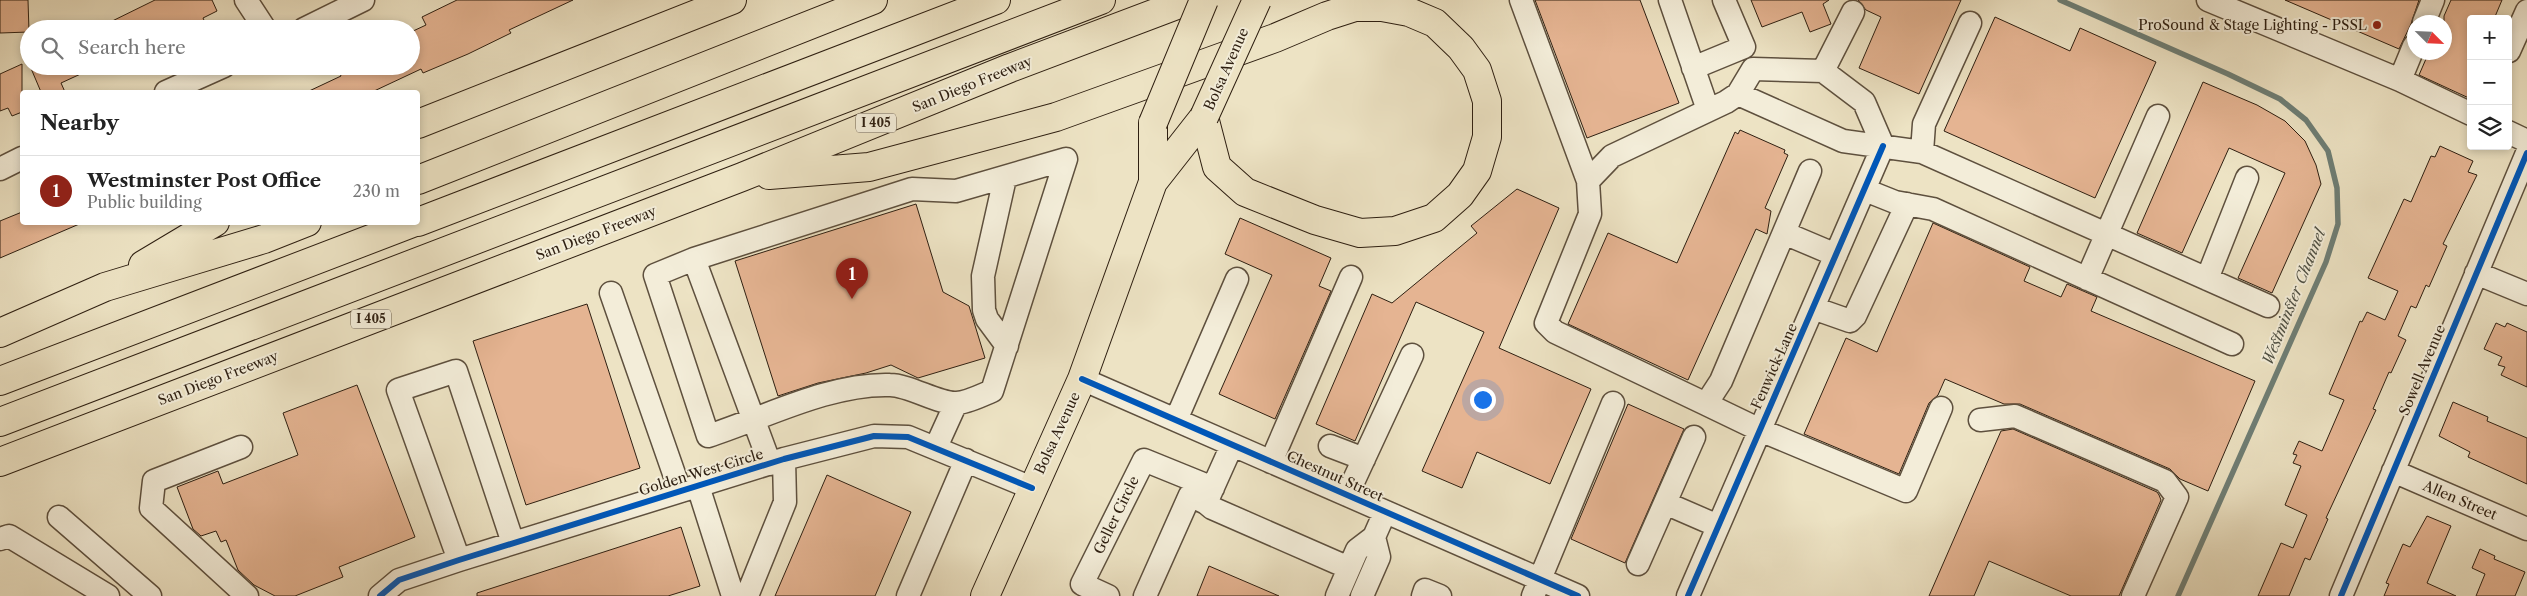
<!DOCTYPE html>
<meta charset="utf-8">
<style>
:root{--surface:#fff;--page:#f6f6f6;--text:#222;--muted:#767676;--line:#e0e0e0;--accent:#8f2418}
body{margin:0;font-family:"Libre Caslon Text",serif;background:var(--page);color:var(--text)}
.controls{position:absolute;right:15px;top:15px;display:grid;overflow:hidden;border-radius:5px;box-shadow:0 2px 8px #0003}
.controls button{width:45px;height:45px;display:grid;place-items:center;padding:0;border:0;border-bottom:1px solid var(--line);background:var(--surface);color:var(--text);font:25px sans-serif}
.compass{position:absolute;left:2407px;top:15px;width:45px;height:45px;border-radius:50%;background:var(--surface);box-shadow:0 2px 8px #0003;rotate:114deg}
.you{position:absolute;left:1482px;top:399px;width:18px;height:18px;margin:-12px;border:4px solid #fff;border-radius:50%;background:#1a73e8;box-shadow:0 0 0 8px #1a73e833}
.badge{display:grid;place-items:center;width:32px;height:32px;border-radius:50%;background:var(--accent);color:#fff;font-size:16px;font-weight:700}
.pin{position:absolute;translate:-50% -41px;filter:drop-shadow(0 1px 2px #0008)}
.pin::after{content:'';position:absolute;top:26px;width:18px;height:15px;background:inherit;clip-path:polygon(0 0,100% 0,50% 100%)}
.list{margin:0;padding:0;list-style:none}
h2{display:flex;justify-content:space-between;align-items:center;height:65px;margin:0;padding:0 20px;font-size:21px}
h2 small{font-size:16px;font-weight:400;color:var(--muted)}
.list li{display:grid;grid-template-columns:32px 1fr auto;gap:15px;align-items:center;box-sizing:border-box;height:70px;padding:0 20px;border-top:1px solid var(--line)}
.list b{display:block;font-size:19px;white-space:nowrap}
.list p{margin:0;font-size:16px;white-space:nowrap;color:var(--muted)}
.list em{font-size:16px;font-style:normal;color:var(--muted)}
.icon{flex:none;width:28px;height:28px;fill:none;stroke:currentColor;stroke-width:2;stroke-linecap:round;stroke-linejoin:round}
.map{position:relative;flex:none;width:2527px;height:596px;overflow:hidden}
.search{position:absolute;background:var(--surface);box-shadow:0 2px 8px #0003;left:20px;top:20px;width:400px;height:55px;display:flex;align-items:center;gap:12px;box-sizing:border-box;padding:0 18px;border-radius:28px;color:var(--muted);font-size:19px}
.panel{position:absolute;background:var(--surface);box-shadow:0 2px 8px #0003;left:20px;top:90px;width:400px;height:135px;border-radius:5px}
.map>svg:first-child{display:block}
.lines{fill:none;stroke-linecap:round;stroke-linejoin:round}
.stream{stroke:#6e7e75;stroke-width:5.5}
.building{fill:#e5b492;stroke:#2e1f11}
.minor-casing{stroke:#5e503e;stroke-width:25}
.major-casing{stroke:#2e1f11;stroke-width:30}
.highway-casing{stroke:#2e1f11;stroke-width:30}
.minor{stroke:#f3edd9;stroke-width:22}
.major{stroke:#ede3c4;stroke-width:28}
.highway{stroke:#ede3c4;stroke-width:28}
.major-bridge-casing{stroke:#2e1f11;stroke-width:30;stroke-linecap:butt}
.major-bridge{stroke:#ede3c4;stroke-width:28}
.cycleway-casing{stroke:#f3edd9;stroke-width:9}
.cycleway{stroke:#0057b8;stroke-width:6}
.poi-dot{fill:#8f2418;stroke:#f3edd9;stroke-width:2}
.labels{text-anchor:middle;stroke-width:4;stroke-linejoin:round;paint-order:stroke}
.shield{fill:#f3edd9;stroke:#695d4d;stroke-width:1}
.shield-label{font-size:12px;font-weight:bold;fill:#2e1f11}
.poi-label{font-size:14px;fill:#2e1f11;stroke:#f3edd9;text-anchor:end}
.street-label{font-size:14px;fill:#2e1f11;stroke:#f3edd9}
.water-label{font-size:15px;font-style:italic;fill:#4e4f43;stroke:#f3edd9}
</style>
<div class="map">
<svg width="2527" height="596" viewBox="0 0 2527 596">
<rect width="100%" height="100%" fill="#ede3c4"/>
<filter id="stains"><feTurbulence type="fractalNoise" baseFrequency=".004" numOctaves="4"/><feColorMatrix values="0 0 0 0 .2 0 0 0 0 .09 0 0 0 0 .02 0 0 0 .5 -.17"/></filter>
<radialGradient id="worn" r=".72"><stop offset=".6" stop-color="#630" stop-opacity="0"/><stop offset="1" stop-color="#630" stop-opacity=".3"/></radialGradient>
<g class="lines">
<path class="stream" d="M2060,0L2228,74L2280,99L2306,120L2328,151L2337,188L2338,224L2326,262L2178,596"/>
</g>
<path class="building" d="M0,0H28L29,32L0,33Z
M155,0H212L217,11L203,18L208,29H96Z
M457,0H573L509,30L511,33L468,54L423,73L421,69L372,92H307L341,76L337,66H411V32L426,25L422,17Z
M1535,0H1640L1679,103L1587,138Z
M1751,0H1829L1823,4L1831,24L1810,32L1802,12L1762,27Z
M1858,0H1961L1919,94L1859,68L1881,17L1866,10Z
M2285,0H2419L2411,24L2399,49Z
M2451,0H2502L2494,19H2471V99L2419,75L2429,52H2444V16Z
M1995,17L2070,51L2080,28L2156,62L2095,198L1944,131Z
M22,64V112L12,116L8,108L0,111V74Z
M30,66H98L61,83L65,92H41Z
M2203,82L2257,105L2285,121L2305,141L2316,165L2321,184L2272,293L2238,278L2285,173L2229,148L2182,253L2137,233Z
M1740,130L1785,150L1784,153L1788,155L1765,208L1771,211L1767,234L1756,229L1688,380L1568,324L1608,233L1677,263L1735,132L1738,134Z
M2440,146L2473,161L2468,172L2477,175L2443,244L2447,246L2429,287L2426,285L2416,308L2411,306L2398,336L2406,340L2391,373L2389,372L2373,409L2376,410L2326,518L2328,519L2310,560L2305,558L2289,596H2258L2281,543L2293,548L2307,515L2285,505L2301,466L2293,463L2297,455L2293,454L2299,441L2322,451L2344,400L2329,394L2360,321L2362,322L2367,312L2385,320L2398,291L2368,278L2404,199L2411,202L2431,156L2435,157Z
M1517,189L1559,208L1499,348L1591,389L1550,484L1477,452L1462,488L1422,471L1484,332L1416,302L1355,441L1316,424L1372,294L1392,303L1477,233L1471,226Z
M916,204L943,292L969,306L985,358L918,378L891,365L866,373L818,383L778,396L735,261Z
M22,212V222H84L0,258V221Z
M1240,218L1331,258L1319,286L1331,291L1275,419L1219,394L1272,275L1225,254Z
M1933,223L2030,267L2024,281L2061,297L2067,284L2097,297L2091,311L2255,381L2208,491L2180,479L2170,469L2020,404H2004L1945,379L1938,395L1929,403L1899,474L1804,434L1846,338L1877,352Z
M587,304L640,468L526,505L473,341Z
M2496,323L2505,327L2507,323L2527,332V387L2501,375L2505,367L2498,365L2502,357L2484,349Z
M357,385L415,537L339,567L343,577L295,596H275L254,585L238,570L226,540L221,542L216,531L201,536L193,529L177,487L218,471L223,484L298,455L283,413Z
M2453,402L2488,417L2487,421L2527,438V484L2468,457L2470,452L2439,436Z
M1628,404L1684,429L1625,563L1571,539Z
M2013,429L2157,492L2159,495L2161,500L2119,596H2071L1989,561L1974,596H1929L2001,431Z
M827,475L911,512L875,596H775Z
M2427,516L2451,526L2427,583L2456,596H2384L2389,584L2386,583L2403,544L2410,547Z
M681,527L700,586L668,596H477V593Z
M2480,549L2495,556L2494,559L2525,572L2515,596H2476L2485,574L2472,568Z
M1209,566L1279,596H1197Z"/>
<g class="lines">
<g class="minor-casing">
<path id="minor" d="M246,0L265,29
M1521,0L1588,181
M1670,0L1708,110
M2208,0L2400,80L2414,46
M2424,22L2433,0
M304,29L363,0
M2509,51L2527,11
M1693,68L1744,47L1724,0
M1823,71L1853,12
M2400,80L2471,114
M166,92L224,66
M1738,94L1753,69L1823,71L1864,102L1883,146
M2508,132L2527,141
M1922,152L1924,124L1970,23
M0,169L22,158
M1810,171L1721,381L1706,404L1555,332L1546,323L1590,214L1588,181L1612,156L1726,102L1738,94L1843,141L1922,152L2268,306
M1005,178L983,276L984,310L987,319L1007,346
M1865,190L1895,202L1933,209L2232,344
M1784,233L1836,255
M694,259L655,275L708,436C764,418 830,383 890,385C909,385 939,404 956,403C967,403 982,395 992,391L1066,159L956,191L912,189L694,259L770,464
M2476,273L2527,294
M2087,279L2158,116
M2207,279L2247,178
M611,293L680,491
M1813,308L1850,321L1855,316L1907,204
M1082,379L1578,596
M1706,404L1760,430L1906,491L1941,408
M1176,420L1237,279
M1980,420L2015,416L2165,481L2177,497L2133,596
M1330,446L1364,459
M241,447L154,481L151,508L247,596
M936,447L956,403
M1271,462L1351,277
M2393,471L2527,529
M698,486L733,596
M1347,495L1412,355
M1206,503L1212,508L1349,568
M1665,503L1694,437
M59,517L150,596
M0,539L9,536L108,596
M459,560L398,390L456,371L513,543
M1638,564L1665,503L1718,526
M380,596L399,580L459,560L784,459L874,436L908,437L1032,488
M747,596L785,502L784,459
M908,596L966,460
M1108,596L1082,584L1144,460L1213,488
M1145,596L1190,495L1206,503L1232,445
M1337,596L1357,550L1374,537L1385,512
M1362,596L1379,557L1374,537
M1423,596L1425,590L1440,596
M1533,596L1613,403
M1688,596L1883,146
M2341,596L2527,153"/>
</g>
<g class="major-casing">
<path id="major" d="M1153,123V182
M985,596L1082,379L1153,182L1204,117"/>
</g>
<g class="highway-casing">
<path id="highway" d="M418,124L732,0
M769,175L869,167L1056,117L1275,38L1327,16L1355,7H1382L1409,12L1435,23L1461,48L1477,70L1487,101V137L1477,171L1460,195L1434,218L1395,231L1360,233L1315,220L1245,192L1217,167L1204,117
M418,180L873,0
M418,222L996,0
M143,265L215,222
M0,333L105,287L264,239L307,222
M0,381L415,222
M0,422L1101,0
M0,462L742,177L1010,68L1190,0"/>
</g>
<use href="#minor" class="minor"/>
<use href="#major" class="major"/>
<use href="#highway" class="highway"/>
<g class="major-bridge-casing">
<path id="major-bridge" d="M1204,117L1257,0
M1153,123L1204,0"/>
</g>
<use href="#major-bridge" class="major-bridge"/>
<g class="cycleway-casing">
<path id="cycleway" d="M1082,379L1578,596
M380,596L399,580L459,560L784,459L874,436L908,437L1032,488
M1688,596L1883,146
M2341,596L2527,153"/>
</g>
<use href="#cycleway" class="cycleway"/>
</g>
<circle class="poi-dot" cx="2377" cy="25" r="5"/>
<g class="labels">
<g class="shield">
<rect x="856" y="113.5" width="40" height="19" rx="4"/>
<rect x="351" y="309.5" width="40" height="19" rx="4"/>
</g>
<g class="shield-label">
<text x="876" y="127">I 405</text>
<text x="371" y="323">I 405</text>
</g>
<g class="poi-label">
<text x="2367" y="30">ProSound &amp; Stage Lighting - PSSL</text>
</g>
<g class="street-label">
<text transform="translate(1226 69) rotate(-66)" y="5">Bolsa Avenue</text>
<text transform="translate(972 84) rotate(-22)" y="5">San Diego Freeway</text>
<text transform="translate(596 233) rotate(-21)" y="5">San Diego Freeway</text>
<text transform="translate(1774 366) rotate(-66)" y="5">Fenwick Lane</text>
<text transform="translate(2422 370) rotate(-67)" y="5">Sowell Avenue</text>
<text transform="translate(218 378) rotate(-21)" y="5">San Diego Freeway</text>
<text transform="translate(1057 433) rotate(-65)" y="5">Bolsa Avenue</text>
<text transform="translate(701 472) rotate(-17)" y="5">Golden West Circle</text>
<text transform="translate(1335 476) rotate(24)" y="5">Chestnut Street</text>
<text transform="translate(2460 500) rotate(23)" y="5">Allen Street</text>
<text transform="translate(1116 515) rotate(-64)" y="5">Geller Circle</text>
</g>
<g class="water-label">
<text transform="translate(2294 297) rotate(-68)" y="5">Westminster Channel</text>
</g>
</g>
<rect width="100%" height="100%" filter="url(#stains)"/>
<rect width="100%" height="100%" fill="url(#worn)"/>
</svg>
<div class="controls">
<button>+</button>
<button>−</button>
<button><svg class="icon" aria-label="layers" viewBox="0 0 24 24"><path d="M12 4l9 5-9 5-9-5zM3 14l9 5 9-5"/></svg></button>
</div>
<svg class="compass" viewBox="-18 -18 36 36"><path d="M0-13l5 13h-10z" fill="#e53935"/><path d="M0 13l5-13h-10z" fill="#767676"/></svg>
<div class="you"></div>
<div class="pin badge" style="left:852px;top:299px">1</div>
<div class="search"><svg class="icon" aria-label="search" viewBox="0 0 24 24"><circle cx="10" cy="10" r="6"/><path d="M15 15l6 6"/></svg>Search here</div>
<section class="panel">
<h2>Nearby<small></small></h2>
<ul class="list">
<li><span class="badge">1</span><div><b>Westminster Post Office</b><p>Public building</p></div><em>230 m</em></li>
</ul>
</section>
</div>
